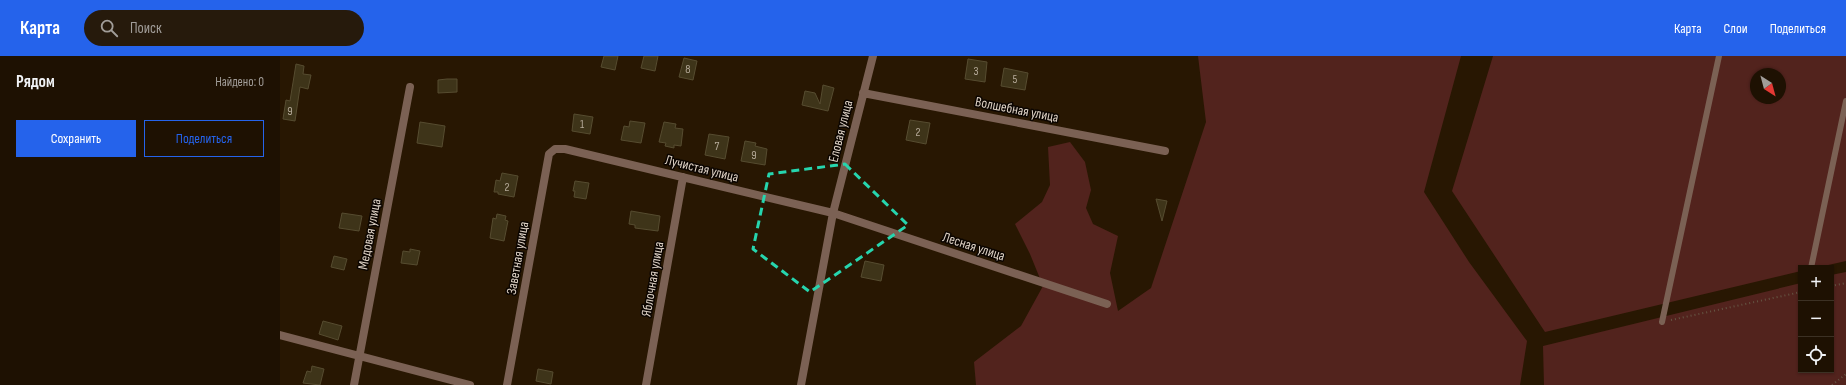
<!DOCTYPE html>
<html lang="ru">
<meta charset="utf-8">
<style>
:root{--surface:#1e1102;--page:#261a0c;--text:#f1f3f6;--muted:#a19d99;--line:#3c3124;--accent:#2563eb}
body{margin:0;font-family:"Sofia Sans Condensed",sans-serif;background:var(--page);color:var(--text)}
.controls{position:absolute;right:12px;bottom:12px;display:grid;overflow:hidden;border-radius:0px;box-shadow:0 1px 3px #0004}
.controls button{width:36px;height:36px;display:grid;place-items:center;padding:0;border:0;border-bottom:1px solid var(--line);background:var(--surface);color:var(--text);font:20px sans-serif}
.compass{position:absolute;left:1470px;top:12px;width:36px;height:36px;border-radius:50%;background:var(--surface);box-shadow:0 1px 3px #0004;rotate:144deg}
.list{margin:0;padding:0;list-style:none}
h2{display:flex;justify-content:space-between;align-items:center;height:52px;margin:0;padding:0 16px;font-size:17px}
h2 small{font-size:13px;font-weight:400;color:var(--muted)}
.actions{display:flex;gap:8px;padding:12px 16px}
.actions a{flex:1;padding:9px 0;border:1px solid var(--accent);border-radius:0px;text-align:center;font-size:14px;color:var(--accent)}
.actions .main{background:var(--accent);color:#fff}
.icon{flex:none;width:22px;height:22px;fill:none;stroke:currentColor;stroke-width:2;stroke-linecap:round;stroke-linejoin:round}
.map{position:relative;flex:none;width:1566px;height:329px;overflow:hidden}
header{display:flex;align-items:center;gap:24px;box-sizing:border-box;height:56px;padding:0 20px;background:var(--accent);color:#fff}
header strong{font-size:19px}
nav{display:flex;gap:22px;margin-inline-start:auto;font-size:14px}
.search{width:280px;height:36px;background:var(--page);display:flex;align-items:center;gap:10px;box-sizing:border-box;padding:0 14px;border-radius:22px;color:var(--muted);font-size:15px}
main{display:flex}
aside{flex:1;background:var(--surface)}
.map>svg:first-child{display:block}
.green{fill:#52231d;fill-rule:evenodd}
.building{fill:#3e3419;stroke:#564c30}
.lines{fill:none;stroke-linecap:round;stroke-linejoin:round}
.path{stroke:#655543;stroke-width:2;stroke-dasharray:1 3;stroke-linecap:butt}
.service{stroke:#7b6154;stroke-width:6}
.minor{stroke:#7b6154;stroke-width:8}
.marked{fill:none;stroke:#26d5ae;stroke-width:3;stroke-dasharray:8 5;stroke-linejoin:round}
.labels{text-anchor:middle;stroke-width:3;stroke-linejoin:round;paint-order:stroke}
.number-label{font-size:12px;fill:#b5aa99}
.street-label{font-size:14px;fill:#ddd1c4;stroke:#0b0501}
</style>
<header>
<strong>Карта</strong>
<div class="search"><svg class="icon" aria-label="search" viewBox="0 0 24 24"><circle cx="10" cy="10" r="6"/><path d="M15 15l6 6"/></svg>Поиск</div>
<nav><a>Карта</a><a>Слои</a><a>Поделиться</a></nav>
</header>
<main>
<aside>
<h2>Рядом<small>Найдено: 0</small></h2>
<ul class="list">
</ul>
<div class="actions"><a class="main">Сохранить</a><a>Поделиться</a></div>
</aside>
<div class="map">
<svg width="1566" height="329" viewBox="0 0 1566 329">
<rect width="100%" height="100%" fill="#281702"/>
<path class="green" d="M918,0H1181L1144,136L1189,206L1247,285L1240,329H696L694,306L741,270L763,230L750,198L735,168L762,146L770,129L768,91L790,86L805,106L811,134L806,152L813,168L838,180L830,217L838,255L871,232L926,66Z
M1213,0H1566V205L1535,212H1521V215L1265,276L1172,135ZM1476,18H1500V42H1476Z
M1566,216V329H1264L1263,290L1521,227V314H1551V219Z"/>
<path class="building" d="M324,0H338L335,14L321,11Z
M364,0H378L375,15L361,12Z
M404,2L417,5L413,24L399,21Z
M688,3L707,6L705,26L685,23Z
M16,8L24,10L23,18L31,19L28,33L20,31L15,65L3,63L6,44L10,45Z
M724,12L748,17L745,34L721,30Z
M167,23H177V36L158,37V24Z
M543,29L554,32L548,55L522,49L525,35L535,37L540,48Z
M294,58L313,61L310,78L292,75Z
M630,64L650,67L646,88L626,84Z
M350,65L365,67L361,87L341,84L344,70L349,71Z
M140,66L165,70L162,91L137,87Z
M384,66L396,68L395,72L403,73L401,90L394,89V92L385,90L386,87L379,86Z
M429,78L449,81L445,103L425,99Z
M465,85L476,87L475,90L487,93L485,109L461,105Z
M222,117L238,120L234,141L218,138V136H214L216,124L220,125Z
M295,125L309,127L306,143L294,141L295,135H293Z
M876,143L887,145L882,165Z
M351,155L380,160L378,175L355,172V169L349,168Z
M62,157L82,160L79,175L59,172Z
M217,158L226,160L225,164L228,165L224,185L210,182L213,162L216,163Z
M130,193L140,195L137,209L121,207L123,195L130,196Z
M54,200L67,203L64,214L51,211Z
M585,205L604,209L601,225L581,221Z
M43,265L62,270L58,284L39,278Z
M32,310L44,313L40,329L23,327L27,315L31,316Z
M258,313L273,316L271,328L256,325Z"/>
<g class="lines">
<path class="path" d="M1551,230L1566,227
M1391,264L1521,236
M1552,329L1566,318"/>
<path class="service" d="M1531,212L1566,45
M1382,266L1439,0"/>
<path class="minor" d="M583,37L885,95
M553,157L827,248
M0,279L190,329
M74,329L130,31
M227,329L269,98L275,93H285L553,157
M366,329L403,121
M521,329L553,157L593,0"/>
</g>
<path class="marked" d="M565,108L628,169L530,236L473,193L489,118Z"/>
<g class="labels">
<g class="number-label">
<text x="408" y="17">8</text>
<text x="696" y="19">3</text>
<text x="735" y="27">5</text>
<text x="10" y="59">9</text>
<text x="302" y="72">1</text>
<text x="638" y="80">2</text>
<text x="437" y="94">7</text>
<text x="474" y="103">9</text>
<text x="227" y="135">2</text>
</g>
<g class="street-label">
<text transform="translate(737 53) rotate(11)" y="5">Волшебная улица</text>
<text transform="translate(560 75) rotate(-76)" y="5">Еловая улица</text>
<text transform="translate(422 112) rotate(14)" y="5">Лучистая улица</text>
<text transform="translate(89 178) rotate(-79)" y="5">Медовая улица</text>
<text transform="translate(694 190) rotate(18)" y="5">Лесная улица</text>
<text transform="translate(237 202) rotate(-80)" y="5">Заветная улица</text>
<text transform="translate(372 223) rotate(-80)" y="5">Яблочная улица</text>
</g>
</g>
</svg>
<div class="controls">
<button>+</button>
<button>−</button>
<button><svg class="icon" aria-label="locate" viewBox="0 0 24 24"><circle cx="12" cy="12" r="6"/><path d="M12 2v4M12 18v4M2 12h4M18 12h4"/></svg></button>
</div>
<svg class="compass" viewBox="-18 -18 36 36"><path d="M0-13l5 13h-10z" fill="#e53935"/><path d="M0 13l5-13h-10z" fill="#a19d99"/></svg>
</div>
</main>
